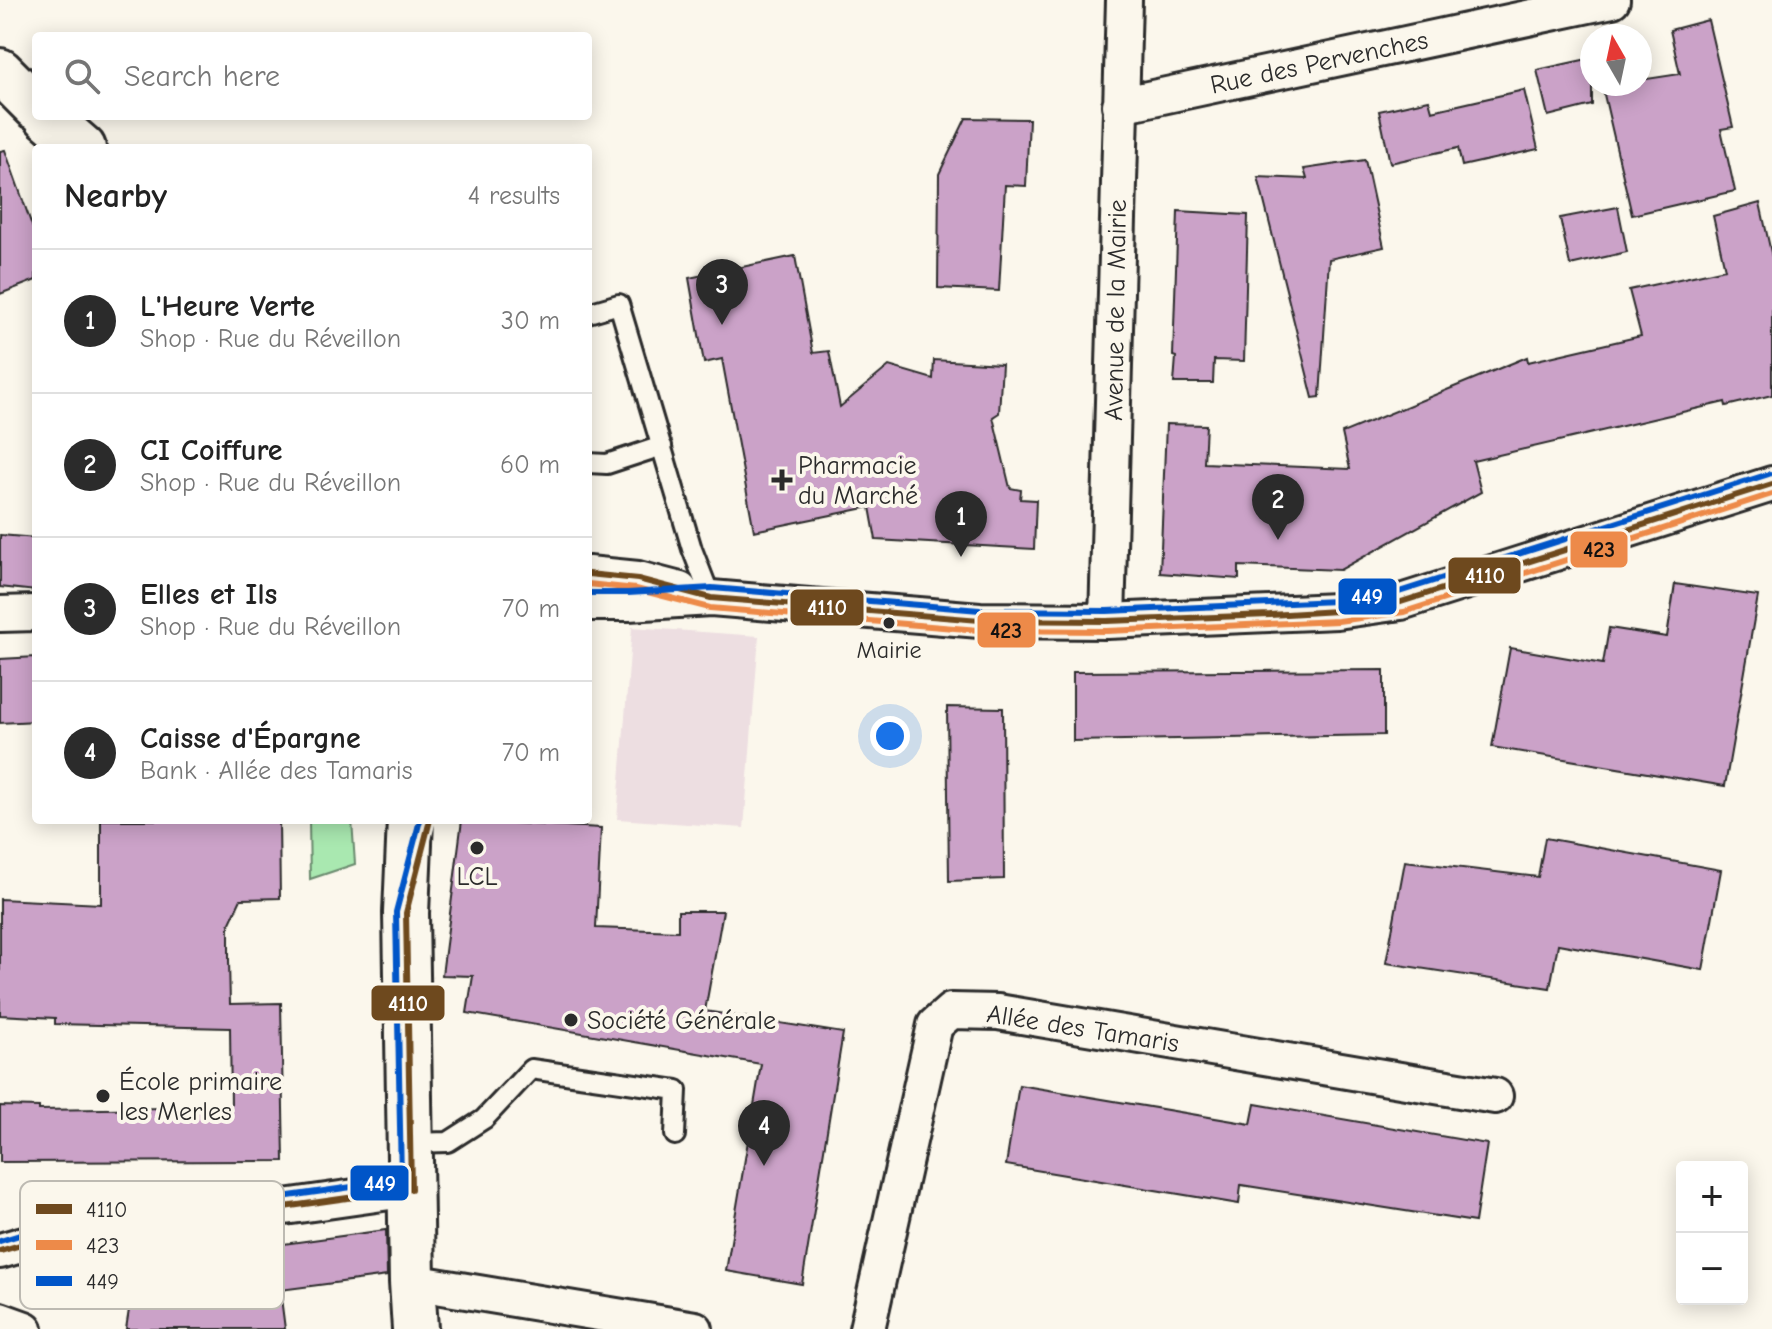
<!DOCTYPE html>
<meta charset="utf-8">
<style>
:root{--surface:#fff;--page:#f6f6f6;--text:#222;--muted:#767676;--line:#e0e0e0;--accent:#2b2b2b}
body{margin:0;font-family:"Comic Neue",sans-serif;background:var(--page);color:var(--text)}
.controls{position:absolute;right:24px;bottom:24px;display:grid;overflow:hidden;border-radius:8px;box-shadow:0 4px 20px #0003}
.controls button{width:72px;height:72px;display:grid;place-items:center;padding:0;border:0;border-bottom:2px solid var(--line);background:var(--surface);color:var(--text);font:40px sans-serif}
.compass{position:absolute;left:1580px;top:24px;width:72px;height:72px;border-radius:50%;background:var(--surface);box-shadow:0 4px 20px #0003;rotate:351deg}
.you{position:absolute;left:890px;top:736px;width:28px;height:28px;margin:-20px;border:6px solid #fff;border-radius:50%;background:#1a73e8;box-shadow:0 0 0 12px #1a73e833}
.badge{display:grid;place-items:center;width:52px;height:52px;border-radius:50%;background:var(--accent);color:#fff;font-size:26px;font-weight:700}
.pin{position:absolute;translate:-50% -66px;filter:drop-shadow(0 2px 4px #0008)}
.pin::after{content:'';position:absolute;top:42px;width:28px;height:24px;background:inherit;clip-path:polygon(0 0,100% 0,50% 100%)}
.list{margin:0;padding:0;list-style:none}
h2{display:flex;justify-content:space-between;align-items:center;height:104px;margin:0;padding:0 32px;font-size:34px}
h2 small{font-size:26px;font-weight:400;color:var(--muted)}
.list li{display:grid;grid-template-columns:52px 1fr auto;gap:24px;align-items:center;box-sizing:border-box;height:144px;padding:0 32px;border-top:2px solid var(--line)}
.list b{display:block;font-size:30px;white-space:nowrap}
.list p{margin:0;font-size:26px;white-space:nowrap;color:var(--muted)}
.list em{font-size:26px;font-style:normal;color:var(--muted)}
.icon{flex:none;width:44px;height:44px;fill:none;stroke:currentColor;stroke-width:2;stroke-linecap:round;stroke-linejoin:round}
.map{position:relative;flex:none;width:1772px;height:1329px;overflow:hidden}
.search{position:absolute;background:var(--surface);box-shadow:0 4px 20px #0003;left:32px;top:32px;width:560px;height:88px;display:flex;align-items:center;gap:20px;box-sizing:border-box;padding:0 28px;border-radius:8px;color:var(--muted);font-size:30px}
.panel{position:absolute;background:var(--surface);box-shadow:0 4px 20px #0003;left:32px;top:144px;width:560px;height:680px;border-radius:8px}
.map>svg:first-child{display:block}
.built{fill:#eddee1}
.green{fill:#a9e8b0;stroke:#6a8a6e;stroke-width:2}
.building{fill:#cba2c8;stroke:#2b2b2b;stroke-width:2}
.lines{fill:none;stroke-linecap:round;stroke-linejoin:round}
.service-casing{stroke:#2b2b2b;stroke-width:24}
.minor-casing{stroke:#2b2b2b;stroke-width:40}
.tertiary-casing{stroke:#2b2b2b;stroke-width:50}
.service{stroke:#fbf7ec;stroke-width:18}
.minor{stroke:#fbf7ec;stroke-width:34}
.tertiary{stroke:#fbf7ec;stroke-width:44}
.bus-1-casing{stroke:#fbf7ec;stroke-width:12}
.bus-2-casing{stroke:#fbf7ec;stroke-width:12}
.bus-3-casing{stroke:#fbf7ec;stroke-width:12}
.bus-1{stroke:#6e491e;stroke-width:6}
.bus-2{stroke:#ed8a49;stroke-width:6}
.bus-3{stroke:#0055c8;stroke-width:6}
.poi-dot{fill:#2b2b2b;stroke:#fbf7ec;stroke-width:3}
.labels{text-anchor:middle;stroke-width:8;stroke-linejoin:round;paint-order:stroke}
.bus-label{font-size:24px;fill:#2b2b2b;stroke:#fbf7ec}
.street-label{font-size:26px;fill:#2b2b2b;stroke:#fbf7ec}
.poi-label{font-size:26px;fill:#2b2b2b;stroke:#fbf7ec;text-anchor:start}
.key{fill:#fbf7ec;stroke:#bdbab2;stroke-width:2}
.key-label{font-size:22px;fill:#2b2b2b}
.line-badge{stroke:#fbf7ec;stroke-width:3}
.badge-label{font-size:22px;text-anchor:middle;font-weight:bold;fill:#fff}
.pale-badge-label{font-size:22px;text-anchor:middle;font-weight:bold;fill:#111}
</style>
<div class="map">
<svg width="1772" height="1329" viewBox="0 0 1772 1329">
<rect width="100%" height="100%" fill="#fbf7ec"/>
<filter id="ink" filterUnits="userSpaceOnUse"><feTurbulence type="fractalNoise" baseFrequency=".0125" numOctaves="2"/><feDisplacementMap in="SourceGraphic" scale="16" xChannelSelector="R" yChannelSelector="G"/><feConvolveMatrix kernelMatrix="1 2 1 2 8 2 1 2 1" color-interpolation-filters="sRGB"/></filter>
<g filter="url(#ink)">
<path class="built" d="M632,627L759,636L744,828L617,819Z"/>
<path class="green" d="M309,820H352L355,864L310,879Z"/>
<path class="building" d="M1708,20L1733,127L1721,129L1735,191L1632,215L1602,86L1640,84V80L1680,74L1670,30Z
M1592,58V105L1548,116L1537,70Z
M1524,90L1538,149L1462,166L1458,148L1390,163L1379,111L1429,100L1432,111Z
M966,118L1029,119L1026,186L1005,185L999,291L938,288L939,174Z
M5,150L36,237V280L0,294V151Z
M1365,160L1384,247L1329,259L1320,397L1313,398L1258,177L1307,179L1304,169Z
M1760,203L1772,257V395L1726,406L1725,402L1473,461L1481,492L1340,570L1239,566V579L1160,573L1166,424L1206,425L1204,463L1350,469L1342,433L1527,357L1528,362L1641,336L1629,290L1725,269L1713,216Z
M1618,207L1627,252L1570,265L1560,218Z
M1178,211L1248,215L1244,361L1214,360L1213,383H1174L1176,357L1173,356Z
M795,256L813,353L829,351L840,407L889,366L933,379L934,360L1002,364L999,413L993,417L1010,488L1021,490L1020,499L1036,500L1034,549L876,540L870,507L754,531L722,359L704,363L689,278Z
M0,535L36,538V591L0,587Z
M1675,584L1758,596L1725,786L1492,747L1510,648L1603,664L1609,628L1667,637Z
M36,657V721L0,723V659Z
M1384,670V735L1073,741V672Z
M947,707L1003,708L1004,879L949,881Z
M101,820H279L280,898L241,899L229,925V961L230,1004L281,1003L284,1161L0,1162V1106L39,1107V1110L231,1107L230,1028L55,1024V1018L0,1015V899L101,904Z
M462,820L601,828L596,928L678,931V911H723L705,1011L843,1033L802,1284L726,1271L761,1064L467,1013L473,976L442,975Z
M1545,838L1721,870L1703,970L1558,944L1550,988L1386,963L1405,861L1538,877Z
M1019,1085L1251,1124L1255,1104L1487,1144L1475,1222L1241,1185L1239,1204L1006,1165Z
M386,1230L387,1276L280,1290L285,1329H126L137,1258L204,1266L205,1260L210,1261V1257L262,1261L261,1247Z"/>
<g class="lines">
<g class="service-casing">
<path id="service" d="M588,313L619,304L692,549L711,598
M588,463L607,464L662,446
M411,1143L448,1142L484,1119L531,1069L677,1090L675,1135"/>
</g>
<g class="minor-casing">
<path id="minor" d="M1120,105L1612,0
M588,574L638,579L680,590
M588,603H628L711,598L980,620L1107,621L1337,611L1401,602L1772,484
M0,614L36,613
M1107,621L1124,0
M0,1251L24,1244L411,1189
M412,1282L695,1329
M0,1320L25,1329
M867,1329L935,1025L951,1011L998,1012L1495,1096"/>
</g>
<g class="tertiary-casing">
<path id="tertiary" d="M0,71L36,107
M46,116L83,148
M410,820L406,913L412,1282L415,1329"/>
</g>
<use href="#service" class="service"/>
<use href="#minor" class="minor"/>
<use href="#tertiary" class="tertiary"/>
<g class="bus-1-casing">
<path id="bus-1" d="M588,574L638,579L711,598L980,620L1107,621L1270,615L1337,611L1401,602L1772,484
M411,1189L406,913L430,820
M0,1251L24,1244L411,1189"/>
</g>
<g class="bus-2-casing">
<path id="bus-2" d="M588,584L636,589L710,608L979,630L1107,631L1338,621L1404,612L1772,494"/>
</g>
<g class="bus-3-casing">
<path id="bus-3" d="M588,593H628L712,588L980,610L1107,611L1336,601L1399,592L1769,474
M0,1241L23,1234L401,1180L396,912L420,820"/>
</g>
<use href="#bus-1" class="bus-1"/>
<use href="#bus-2" class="bus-2"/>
<use href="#bus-3" class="bus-3"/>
</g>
</g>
<g class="poi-dot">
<path d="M778 468h8v8h8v8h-8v8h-8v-8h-8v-8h8z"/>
<circle cx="889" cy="623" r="7"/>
<circle cx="477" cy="848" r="8"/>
<circle cx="571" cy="1020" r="8"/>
<circle cx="103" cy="1096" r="8"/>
</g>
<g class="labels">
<g class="bus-label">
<text x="889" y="658">Mairie</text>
</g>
<g class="street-label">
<text transform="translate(1319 62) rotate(-12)" y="9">Rue des Pervenches</text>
<text transform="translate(1115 310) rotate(-89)" y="9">Avenue de la Mairie</text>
<text transform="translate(1083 1028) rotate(9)" y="9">Allée des Tamaris</text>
</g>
<g class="poi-label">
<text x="798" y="474">Pharmacie<tspan x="798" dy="30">du Marché</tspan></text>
<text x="477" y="885" text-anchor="middle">LCL</text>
<text x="587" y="1029">Société Générale</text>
<text x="119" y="1090">École primaire<tspan x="119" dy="30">les Merles</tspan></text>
</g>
</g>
<rect x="20" y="1181" width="264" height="128" rx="12" class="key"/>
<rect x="36" y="1204" width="36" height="10" fill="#6e491e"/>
<rect x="36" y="1240" width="36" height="10" fill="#ed8a49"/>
<rect x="36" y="1276" width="36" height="10" fill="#0055c8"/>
<g class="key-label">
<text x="86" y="1217">4110</text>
<text x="86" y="1253">423</text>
<text x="86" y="1289">449</text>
</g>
<g class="line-badge">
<rect x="1569" y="530" width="60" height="39" rx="8" fill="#ed8a49"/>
<rect x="1447" y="556" width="75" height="39" rx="8" fill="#6e491e"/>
<rect x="1337" y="577" width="61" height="39" rx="8" fill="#0055c8"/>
<rect x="789" y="588" width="76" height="39" rx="8" fill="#6e491e"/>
<rect x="976" y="611" width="61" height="38" rx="8" fill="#ed8a49"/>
<rect x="370" y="984" width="76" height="38" rx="8" fill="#6e491e"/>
<rect x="349" y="1164" width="61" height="38" rx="8" fill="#0055c8"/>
</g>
<g class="badge-label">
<text x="1485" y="583">4110</text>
<text x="1367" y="604">449</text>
<text x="827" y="615">4110</text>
<text x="408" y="1011">4110</text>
<text x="380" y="1191">449</text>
</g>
<g class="pale-badge-label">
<text x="1599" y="557">423</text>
<text x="1006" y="638">423</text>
</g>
</svg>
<div class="controls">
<button>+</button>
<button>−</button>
</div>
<svg class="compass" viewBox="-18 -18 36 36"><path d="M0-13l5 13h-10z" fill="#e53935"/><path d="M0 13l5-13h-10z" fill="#767676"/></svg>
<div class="you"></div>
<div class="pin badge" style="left:961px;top:557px">1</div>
<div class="pin badge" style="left:1278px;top:540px">2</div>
<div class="pin badge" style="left:722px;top:325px">3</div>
<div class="pin badge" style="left:764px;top:1166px">4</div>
<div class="search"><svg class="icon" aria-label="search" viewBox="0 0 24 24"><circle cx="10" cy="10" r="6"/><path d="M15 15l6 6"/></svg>Search here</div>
<section class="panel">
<h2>Nearby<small>4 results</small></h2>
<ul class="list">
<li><span class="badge">1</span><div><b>L'Heure Verte</b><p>Shop · Rue du Réveillon</p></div><em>30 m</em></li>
<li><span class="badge">2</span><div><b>CI Coiffure</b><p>Shop · Rue du Réveillon</p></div><em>60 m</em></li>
<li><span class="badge">3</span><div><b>Elles et Ils</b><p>Shop · Rue du Réveillon</p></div><em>70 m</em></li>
<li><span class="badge">4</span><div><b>Caisse d'Épargne</b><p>Bank · Allée des Tamaris</p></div><em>70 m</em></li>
</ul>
</section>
</div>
